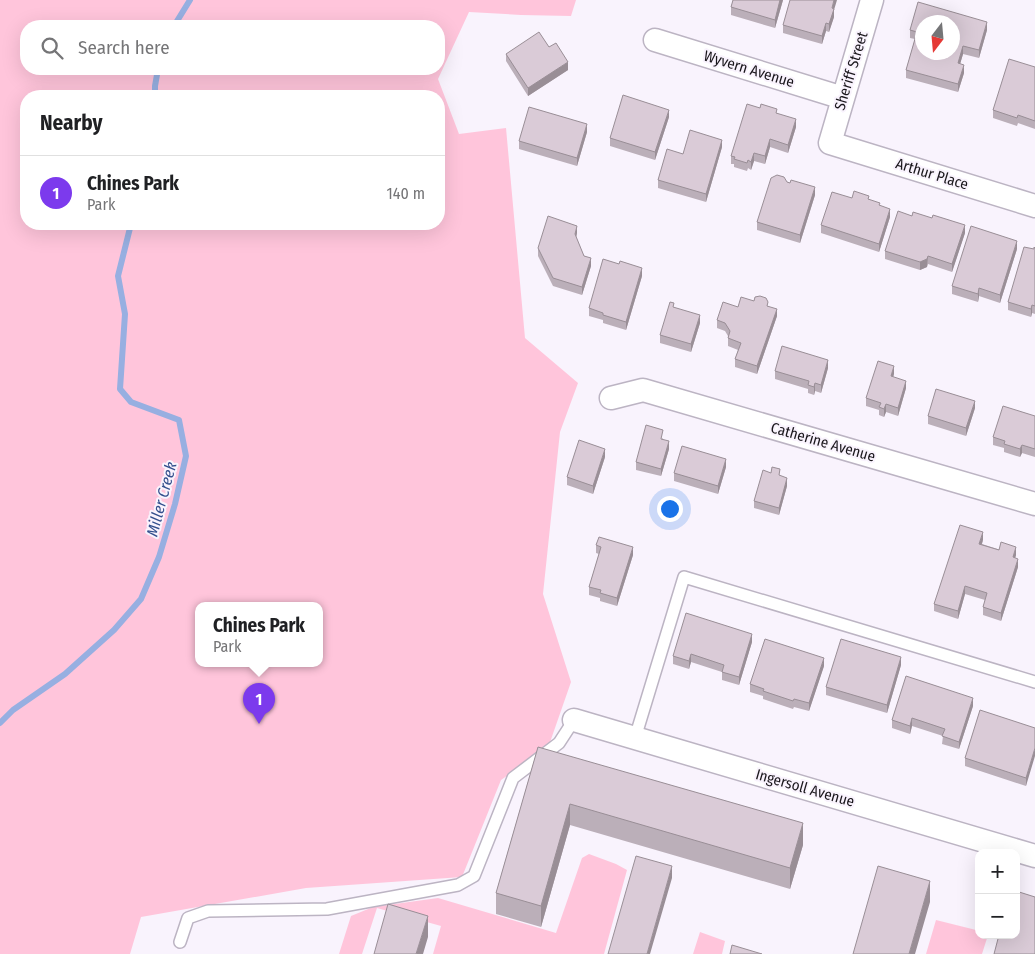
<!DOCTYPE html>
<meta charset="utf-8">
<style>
:root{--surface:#fff;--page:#f2f2f2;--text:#202124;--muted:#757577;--line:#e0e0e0;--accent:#7c3aed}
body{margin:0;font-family:"Fira Sans Condensed",sans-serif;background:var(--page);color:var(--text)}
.controls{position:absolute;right:15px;bottom:15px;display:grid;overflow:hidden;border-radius:10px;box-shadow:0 5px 20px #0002}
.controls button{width:45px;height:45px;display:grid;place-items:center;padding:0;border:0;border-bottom:1px solid var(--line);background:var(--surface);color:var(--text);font:25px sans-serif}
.compass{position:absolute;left:915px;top:15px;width:45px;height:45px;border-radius:50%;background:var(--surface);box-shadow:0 5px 20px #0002;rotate:196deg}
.you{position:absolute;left:669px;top:508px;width:18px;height:18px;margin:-12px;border:4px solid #fff;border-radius:50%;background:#1a73e8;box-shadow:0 0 0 8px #1a73e833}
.badge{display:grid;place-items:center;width:32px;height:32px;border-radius:50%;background:var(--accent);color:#fff;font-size:16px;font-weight:700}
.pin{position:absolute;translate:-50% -41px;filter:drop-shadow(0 1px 2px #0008)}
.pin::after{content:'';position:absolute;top:26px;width:18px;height:15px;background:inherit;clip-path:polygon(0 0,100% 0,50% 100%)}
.popup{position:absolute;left:195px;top:602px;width:128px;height:65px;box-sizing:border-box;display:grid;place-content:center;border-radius:10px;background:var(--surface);filter:drop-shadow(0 1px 4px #0005);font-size:16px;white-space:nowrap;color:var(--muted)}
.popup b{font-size:19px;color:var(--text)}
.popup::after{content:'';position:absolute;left:50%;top:100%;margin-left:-10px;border:10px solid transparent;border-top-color:var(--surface)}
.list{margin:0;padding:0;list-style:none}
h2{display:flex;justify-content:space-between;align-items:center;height:65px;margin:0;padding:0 20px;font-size:21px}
h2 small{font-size:16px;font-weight:400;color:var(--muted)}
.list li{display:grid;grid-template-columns:32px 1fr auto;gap:15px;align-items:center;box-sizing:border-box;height:75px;padding:0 20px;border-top:1px solid var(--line)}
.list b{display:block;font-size:19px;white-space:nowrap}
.list p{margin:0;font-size:16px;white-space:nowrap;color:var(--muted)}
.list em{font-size:16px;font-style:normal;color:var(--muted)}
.icon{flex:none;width:28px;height:28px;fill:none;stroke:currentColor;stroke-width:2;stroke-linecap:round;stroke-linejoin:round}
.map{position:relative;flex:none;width:1035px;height:954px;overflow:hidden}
.search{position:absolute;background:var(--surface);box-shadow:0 5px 20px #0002;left:20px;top:20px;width:425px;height:55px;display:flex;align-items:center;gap:12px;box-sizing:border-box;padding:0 18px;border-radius:20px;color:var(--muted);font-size:19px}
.panel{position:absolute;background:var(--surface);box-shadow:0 5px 20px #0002;left:20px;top:90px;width:425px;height:140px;border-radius:20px}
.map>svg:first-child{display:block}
.green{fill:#ffc5db;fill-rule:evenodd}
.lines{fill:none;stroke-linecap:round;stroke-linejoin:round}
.stream{stroke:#97afe1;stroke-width:6}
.service-casing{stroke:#bcb4c3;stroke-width:14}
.minor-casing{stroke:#bcb4c3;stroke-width:25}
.service{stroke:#fff;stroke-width:11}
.minor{stroke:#fff;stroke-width:22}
.wall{fill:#bbafb9}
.shaded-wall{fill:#998e96}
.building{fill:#dacbd7;stroke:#998e96;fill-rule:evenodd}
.labels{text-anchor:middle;stroke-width:4;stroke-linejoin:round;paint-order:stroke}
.street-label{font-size:15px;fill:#1a171c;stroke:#f9f3fd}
.water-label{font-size:16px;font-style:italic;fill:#334f8d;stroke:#f9f3fd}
</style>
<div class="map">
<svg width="1035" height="954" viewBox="0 0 1035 954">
<rect width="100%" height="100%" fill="#f9f3fd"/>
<path class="green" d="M0,0H576L571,16L521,15L469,12L438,79L459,134L506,128L525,338L578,383L560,432L543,594L571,682L548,748L501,780L462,877L306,888L141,917L130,954H0ZM26,26H439V69H26ZM26,96H439V224H26ZM199,605H319V663H199Z
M589,854L616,864L627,870L604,954H433L441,926L377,908L362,954H339L351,916L373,907L438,898L556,933L582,858Z
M936,920L976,930L979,932V935H988L982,954H926Z
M700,932L725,941L722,954H693Z"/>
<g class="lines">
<path class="stream" d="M174,26L190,0
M155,96V86L158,69
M0,723L13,710L65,674L114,630L141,599L159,557L175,504L186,456L179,420L131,402L120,389L125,314L118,276L131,224"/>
<g class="service-casing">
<path id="service" d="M635,738L684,577L1035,682
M180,942L188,918L208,911L327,909L458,885L474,876L513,778L559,743L574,720"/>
</g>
<g class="minor-casing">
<path id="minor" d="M872,0L830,143L1035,206
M655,40L843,98
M611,398L643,390L1035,504
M574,720L1035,856"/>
</g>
<use href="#service" class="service"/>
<use href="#minor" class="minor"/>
</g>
<path class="wall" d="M733,0H783L775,28L731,15V7Z
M834,10V17L829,32L826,31L822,44L783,33V25Z
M910,30H987L979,58L963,54L960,64L964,73L958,92L906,78V70L915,39L910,38Z
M506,54L568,70L528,96L506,61Z
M1035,67V129L1018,123L1017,126L993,118V110Z
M777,113L796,127L788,153L770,147L765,164L754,161L751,170L748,168L747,171L734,167V164H731V156Z
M669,117L655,160L610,146V138Z
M587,132L577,166L519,149V141Z
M722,147L706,202L658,188V180L683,154Z
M787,182L815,195L800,243L757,230V222Z
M852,198L869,199L890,217L879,252L821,233V225Z
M577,233L576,237L584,256L591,266L582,295L553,286L538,256V248Z
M965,233L952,272L928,264L927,267L920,270L885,259V251Z
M1035,248V314L1032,313L1031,317L1008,310V302Z
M1017,249L1000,303L979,296L978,302L952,294V286Z
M642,276L626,330L603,323V320L589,316V308Z
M768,306L777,316L757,374L735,367V359L738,350L728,346V336L725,331L717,328V320L738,307Z
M674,308L700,323L691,352L660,343V335Z
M828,368L821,393L815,391L814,395L808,393V389L775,379V371Z
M894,374L893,377L906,388L898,416L886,412L884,417L879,415V410L866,406V398Z
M975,408L966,436L928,424V416Z
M1035,416V457L1022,453L1020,457L1004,452V448L993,445V437Z
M663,438V439L669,449L661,476L636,470V462Z
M605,457L593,494L567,485V477Z
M726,467L718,494L674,481V473Z
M780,476L787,486L779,515L754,508V501Z
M983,540L982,544L1016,555L1015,558L1018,567L1001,621L983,615V607L985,600L965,594L958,619L934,611V604Z
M596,545L633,555L617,606L600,601V598L589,595V587L599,554L596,553Z
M752,642L739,685L722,680V672L691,662L689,669L673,664V656Z
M901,665L887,713L826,695V687Z
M824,666L809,711L794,707L793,709L763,699V696L750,692V684Z
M973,706L959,749L942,744L943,736L912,726L910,734L892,728V720Z
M1035,728L1026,786L965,766V758Z
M538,747L803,845L790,889L570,825L541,927L496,914V893Z"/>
<path class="shaded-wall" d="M780,0H783L775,28V20Z
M834,0H837L834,10V17L829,32V24L832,8Z
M987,22V30L979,58V50Z
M826,23V31L822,44V36Z
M963,46V54L958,71V63Z
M568,62V70L528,96V88Z
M964,65V73L958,92V84Z
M669,110V117L655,160V152Z
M796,119V127L788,153V145Z
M587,124V132L577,166V158Z
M770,139V147L765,164V156Z
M722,140V147L706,202V194Z
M754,153V161L751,170V162Z
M815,187V195L800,243V235Z
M890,209V217L879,252V244Z
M965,225V233L952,272V264Z
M577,226V233L575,242V234Z
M1017,241V249L1000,303V295Z
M928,256L927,267L920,270V262Z
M591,258V266L582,295V287Z
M642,268V276L626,330V322Z
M979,288V296L978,302V294Z
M1032,305V313L1031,317V309Z
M777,309V316L757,374V366Z
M700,315V323L691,352V344Z
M828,360V368L821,393V385Z
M894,366V374L891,384V376Z
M906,381V388L898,416V408Z
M815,383V391L814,395V387Z
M975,401V408L966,436V428Z
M886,404V412L884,417V409Z
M669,441V449L661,476V469Z
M1022,445V453L1020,457V449Z
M605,449V457L593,494V486Z
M726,459V467L718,494V486Z
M787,478V486L779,515V508Z
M983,532V540L979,552V544Z
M633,547V555L617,606V598Z
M1016,547V555L1013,565V557Z
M1018,559V567L1001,621V613Z
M965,586V594L958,619V611Z
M752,634V642L739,685V677Z
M691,654V662L689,669V661Z
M901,657V665L887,713V705Z
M824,658V666L809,711V703Z
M973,698V706L959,749V742Z
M912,718V726L910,734V726Z
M1035,748V756L1026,786V778Z
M570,804V825L541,927V906Z
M803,823V845L790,889V868Z
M672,866V878L650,954H647Z
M930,881V902L915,954H909Z
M428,916V937L423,954H416Z"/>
<path class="building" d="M733,0H780L775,20L731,7Z
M790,0H834L832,8L834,9L829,24L826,23L822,36L783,25Z
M918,2L987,22L979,50L963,46L958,63L964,65L958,84L906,70L917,32L910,30ZM922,22H952V52H922Z
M539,32L549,47L556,43L568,62L528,88L506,54Z
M1009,59L1035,67V121L1018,115L1017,118L993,110Z
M623,95L669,110L655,152L610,138Z
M747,104L760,108L761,104L777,109L776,113L796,119L788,145L770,139L765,156L754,153L751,162L748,160L747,163L734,159L735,157L731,156Z
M529,107L587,124L577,158L519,141Z
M690,130L722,140L706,194L658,180L667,149L683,154Z
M777,175L784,177L787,182L790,183L791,180L815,187L800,235L757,222L771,178Z
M854,191L869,196L868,199L880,203L879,205L890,209L879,244L821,225L832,192L852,198Z
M898,211L912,216L913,212L932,218L933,215L965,225L952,264L928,256L927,259L920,262L885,251Z
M548,216L577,226L575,234L584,256L591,258L582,287L553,278L538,248Z
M971,226L1017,241L1000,295L979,288L978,294L952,286Z
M1024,247L1034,249V247L1035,248V306L1032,305L1031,309L1008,302Z
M603,259L619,264L620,261L642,268L626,322L603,315V313L589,308Z
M760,296L766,298L768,302L767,306L777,309L757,366L735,359L741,343L728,338L730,331L725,323L717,320L723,302L738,307L741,297L754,301L755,297Z
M670,302L674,303L673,307L700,315L691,344L660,335Z
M782,346L828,360L821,385L815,383L814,387L808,385L809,381L775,371Z
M878,361L894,366L891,376L906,381L898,408L886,404L884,409L879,407L881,403L866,398Z
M936,389L975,401L966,428L928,416Z
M1003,406L1035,416V449L1022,445L1020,449L1004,444L1005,441L993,437Z
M646,425L663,430L661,439L669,441L661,469L636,462Z
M579,440L605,449L593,486L567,477Z
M682,446L726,459L718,486L674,473Z
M772,467L780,469L779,475L787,478L779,508L754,501L763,470L771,473Z
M960,525L983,532L979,544L999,550L1001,542L1016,547L1013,557L1018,559L1001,613L983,607L987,593L965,586L958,611L934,604Z
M599,537L633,547L617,598L600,593L601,590L589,587L601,547L596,545Z
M686,613L752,634L739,677L722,672L724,665L691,654L689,661L673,656Z
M765,639L824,658L809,703L794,699L793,701L763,691L764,689L750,684Z
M841,639L901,657L887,705L826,687Z
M906,676L973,698L959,742L942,736L945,729L912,718L910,726L892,720Z
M980,710L1035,728V748L1026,778L965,758Z
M538,747L803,823L790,868L570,804L541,906L496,893Z
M636,856L672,866L647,954H608Z
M878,866L930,881L909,954H853Z
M1016,891L1035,897V954H994L999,935H1016Z
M388,904L428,916L416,954H374Z
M732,945L762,954H730Z"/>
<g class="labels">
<g class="street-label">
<text transform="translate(749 69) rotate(17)" y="5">Wyvern Avenue</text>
<text transform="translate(851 71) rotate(-73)" y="5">Sheriff Street</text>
<text transform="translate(932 174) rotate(17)" y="5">Arthur Place</text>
<text transform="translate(823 442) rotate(16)" y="5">Catherine Avenue</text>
<text transform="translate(805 788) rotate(16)" y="5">Ingersoll Avenue</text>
</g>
<g class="water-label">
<text transform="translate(161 499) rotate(-75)" y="6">Miller Creek</text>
</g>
</g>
</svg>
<div class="controls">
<button>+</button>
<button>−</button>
</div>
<svg class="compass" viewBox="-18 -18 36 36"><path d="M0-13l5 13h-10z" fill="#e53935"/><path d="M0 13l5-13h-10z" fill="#757577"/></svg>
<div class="you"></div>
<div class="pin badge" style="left:259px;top:724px">1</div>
<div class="popup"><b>Chines Park</b>Park</div>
<div class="search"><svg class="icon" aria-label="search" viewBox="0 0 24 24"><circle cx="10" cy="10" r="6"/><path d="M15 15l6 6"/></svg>Search here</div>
<section class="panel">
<h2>Nearby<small></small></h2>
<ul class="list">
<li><span class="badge">1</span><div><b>Chines Park</b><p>Park</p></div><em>140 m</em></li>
</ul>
</section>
</div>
